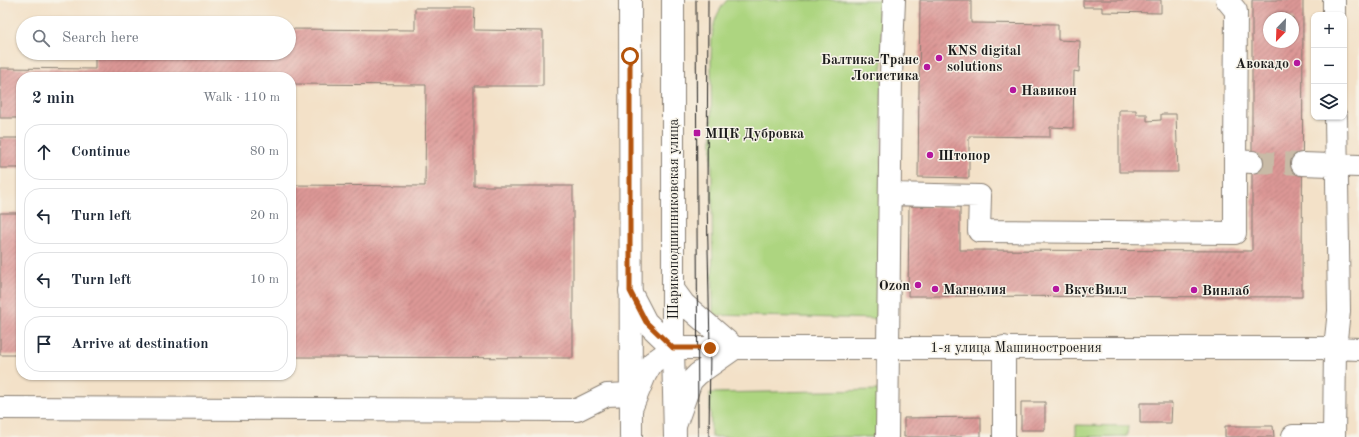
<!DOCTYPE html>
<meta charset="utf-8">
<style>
:root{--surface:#fff;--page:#f2f2f3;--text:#1f2937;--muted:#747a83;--line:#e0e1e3}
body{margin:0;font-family:"Old Standard TT",serif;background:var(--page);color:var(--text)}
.controls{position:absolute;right:12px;top:12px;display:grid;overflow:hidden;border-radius:8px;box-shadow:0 1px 3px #0004}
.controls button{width:36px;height:36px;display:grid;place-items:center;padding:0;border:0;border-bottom:1px solid var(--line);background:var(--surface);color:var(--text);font:20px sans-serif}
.compass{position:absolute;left:1263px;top:12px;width:36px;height:36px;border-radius:50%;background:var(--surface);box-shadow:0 1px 3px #0004;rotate:203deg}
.stop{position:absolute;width:12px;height:12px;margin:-9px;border:3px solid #b45309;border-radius:50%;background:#fff}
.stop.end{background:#b45309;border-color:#fff;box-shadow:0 1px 4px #0008}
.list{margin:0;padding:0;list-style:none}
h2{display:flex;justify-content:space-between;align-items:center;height:52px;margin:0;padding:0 16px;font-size:17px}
h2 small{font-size:13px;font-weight:400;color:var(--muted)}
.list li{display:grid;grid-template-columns:26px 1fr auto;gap:12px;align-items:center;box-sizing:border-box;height:56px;margin:0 8px 8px;padding:0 8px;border:1px solid var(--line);border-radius:16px}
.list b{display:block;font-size:15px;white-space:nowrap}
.list em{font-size:13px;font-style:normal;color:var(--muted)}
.icon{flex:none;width:22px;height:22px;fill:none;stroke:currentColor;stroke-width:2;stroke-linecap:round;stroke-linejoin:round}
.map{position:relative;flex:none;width:1359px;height:437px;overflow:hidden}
.search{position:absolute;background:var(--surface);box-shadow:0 1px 3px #0004;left:16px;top:16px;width:280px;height:44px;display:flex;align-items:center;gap:10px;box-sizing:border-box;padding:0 14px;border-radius:22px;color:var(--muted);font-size:15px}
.panel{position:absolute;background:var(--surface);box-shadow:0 1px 3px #0004;left:16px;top:72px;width:280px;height:308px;border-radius:16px}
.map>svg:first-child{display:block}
.park{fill:#add580;stroke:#64784e}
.building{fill:url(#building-hatch);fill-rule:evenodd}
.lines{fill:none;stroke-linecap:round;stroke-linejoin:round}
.minor-tunnel{stroke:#c8baa6;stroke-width:22;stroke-dasharray:22 11;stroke-linecap:butt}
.minor-casing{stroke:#887e72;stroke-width:24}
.major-casing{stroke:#887e72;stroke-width:24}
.minor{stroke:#fff;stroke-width:22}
.major{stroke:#fff;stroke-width:22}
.tram{stroke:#1c1c1c;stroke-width:1}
.route{stroke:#b45309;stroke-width:5}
.poi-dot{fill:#b5179e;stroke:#f7f3e8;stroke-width:1.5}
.labels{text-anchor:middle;stroke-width:3;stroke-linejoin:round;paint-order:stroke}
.poi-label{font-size:14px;font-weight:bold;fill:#1c1c1c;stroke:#f7f3e8;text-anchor:start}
.street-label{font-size:14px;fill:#1c1c1c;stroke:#f7f3e8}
</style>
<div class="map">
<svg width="1359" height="437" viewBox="0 0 1359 437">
<defs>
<pattern id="building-hatch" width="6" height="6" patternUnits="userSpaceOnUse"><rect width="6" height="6" fill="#dd9896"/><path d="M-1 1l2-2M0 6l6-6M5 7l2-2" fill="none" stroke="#b27b7a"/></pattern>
</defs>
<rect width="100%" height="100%" fill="#f7f3e8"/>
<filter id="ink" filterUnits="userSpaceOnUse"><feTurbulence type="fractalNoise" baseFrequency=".025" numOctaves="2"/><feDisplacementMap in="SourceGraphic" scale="8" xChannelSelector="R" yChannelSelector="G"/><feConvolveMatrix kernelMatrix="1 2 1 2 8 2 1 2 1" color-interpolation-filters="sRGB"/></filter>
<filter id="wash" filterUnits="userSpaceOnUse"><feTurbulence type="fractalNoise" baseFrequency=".012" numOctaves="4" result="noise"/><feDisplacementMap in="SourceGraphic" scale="16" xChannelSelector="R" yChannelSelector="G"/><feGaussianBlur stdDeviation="0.9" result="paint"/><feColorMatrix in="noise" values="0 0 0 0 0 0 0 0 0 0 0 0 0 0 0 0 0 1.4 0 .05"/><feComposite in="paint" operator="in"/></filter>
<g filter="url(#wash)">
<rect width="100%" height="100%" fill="#f3e1c8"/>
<path class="park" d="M727,0H882L881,319L713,315L711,59C712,36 711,18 727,0Z
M882,390L881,437H711L710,393Z
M1076,425L1128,426L1127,436L1076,437Z"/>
<g id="blocks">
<path class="building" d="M920,0H971V23L1058,24V40L1080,41L1079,72L1074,71L1073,128L1050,127V137L969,136V178L918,177Z
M1083,0H1161V13L1102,12V7H1083Z
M1252,0H1303L1302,297L908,296L909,206L960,207V250L1252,251ZM1269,18H1293V42H1269Z
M415,8H475L474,30L543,31V86H474V186H573V358L291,357V185L425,186L426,85L291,84V77H21V118H0V68L95,69V53H289V29L415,30Z
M1119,110H1136V114H1147V121L1161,120V114H1176L1178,172H1119Z
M0,138H21V168H0Z
M0,213H21V355H0Z
M1021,402H1045V430H1021Z
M1140,403H1172L1171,423H1140Z
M981,417V437H904V418Z
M1225,426H1273L1274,437H1225Z"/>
</g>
</g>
<g filter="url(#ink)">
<use href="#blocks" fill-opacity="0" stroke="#887e72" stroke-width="1"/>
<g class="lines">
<path class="minor-tunnel" d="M1252,162L1302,164"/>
<g class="minor-casing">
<path id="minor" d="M1227,0L1236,11L1235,161
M1334,0V15
M1302,164L1359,166
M890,194L980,196L979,231L1235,233V161L1252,162
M673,289L684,304L735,348
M630,291L646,322L673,348
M673,348H1335L1359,349
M0,408L577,410L607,395L631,394
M631,409L645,375L652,363L673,348
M675,426L691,381L698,374L735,348
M887,437L891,75L894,0
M1004,437V347
M1293,437V436H1334
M1334,437L1335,348L1339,311L1336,117"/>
</g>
<g class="major-casing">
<path id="major" d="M630,0L631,437
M673,0V348L675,437"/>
</g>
<use href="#minor" class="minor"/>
<use href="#major" class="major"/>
<path class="tram" d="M696,0L698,437
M708,0L707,198L710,348L709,437"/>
</g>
</g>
<g class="lines" filter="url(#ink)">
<path class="route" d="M630,56V291L646,322L673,348H710"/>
</g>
<g class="poi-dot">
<circle cx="939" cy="58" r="4"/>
<circle cx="1297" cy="63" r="4"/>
<circle cx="927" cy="67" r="4"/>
<circle cx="1013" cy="90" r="4"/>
<rect x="693" y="129" width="8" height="8" rx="2"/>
<circle cx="930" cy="155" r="4"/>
<circle cx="918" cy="285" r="4"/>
<circle cx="935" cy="289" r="4"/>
<circle cx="1056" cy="289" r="4"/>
<circle cx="1194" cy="290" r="4"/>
</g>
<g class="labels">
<g class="poi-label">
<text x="947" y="55">KNS digital<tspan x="947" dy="16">solutions</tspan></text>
<text x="919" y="64" text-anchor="end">Балтика-Транс<tspan x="919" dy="16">Логистика</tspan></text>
<text x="1289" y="68" text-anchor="end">Авокадо</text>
<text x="1021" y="95">Навикон</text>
<text x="705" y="138">МЦК Дубровка</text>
<text x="938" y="160">Штопор</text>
<text x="910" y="290" text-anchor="end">Ozon</text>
<text x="943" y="294">Магнолия</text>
<text x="1064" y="294">ВкусВилл</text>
<text x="1202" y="295">Винлаб</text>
</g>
<g class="street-label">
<text transform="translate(673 219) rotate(-90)" y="5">Шарикоподшипниковская улица</text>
<text x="1016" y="352">1-я улица Машиностроения</text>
</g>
</g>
</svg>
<div class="controls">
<button>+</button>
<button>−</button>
<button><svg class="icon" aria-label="layers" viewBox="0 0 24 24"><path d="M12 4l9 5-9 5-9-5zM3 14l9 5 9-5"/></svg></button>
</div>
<svg class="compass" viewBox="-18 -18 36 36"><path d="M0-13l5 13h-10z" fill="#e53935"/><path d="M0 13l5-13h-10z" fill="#747a83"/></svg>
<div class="stop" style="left:630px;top:56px"></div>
<div class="stop end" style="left:710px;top:348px"></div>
<div class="search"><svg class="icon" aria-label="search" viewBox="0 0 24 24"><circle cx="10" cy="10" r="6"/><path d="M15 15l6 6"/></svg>Search here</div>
<section class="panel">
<h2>2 min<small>Walk · 110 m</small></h2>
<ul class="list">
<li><svg class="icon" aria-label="ahead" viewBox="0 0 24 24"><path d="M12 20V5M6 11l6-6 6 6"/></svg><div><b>Continue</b></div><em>80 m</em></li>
<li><svg class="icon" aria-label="left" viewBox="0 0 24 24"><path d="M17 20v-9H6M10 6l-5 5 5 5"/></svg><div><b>Turn left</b></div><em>20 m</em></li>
<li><svg class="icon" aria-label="left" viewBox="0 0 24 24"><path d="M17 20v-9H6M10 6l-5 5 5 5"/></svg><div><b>Turn left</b></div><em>10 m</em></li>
<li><svg class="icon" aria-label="arrive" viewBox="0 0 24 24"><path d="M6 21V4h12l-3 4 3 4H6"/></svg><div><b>Arrive at destination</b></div></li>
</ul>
</section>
</div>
